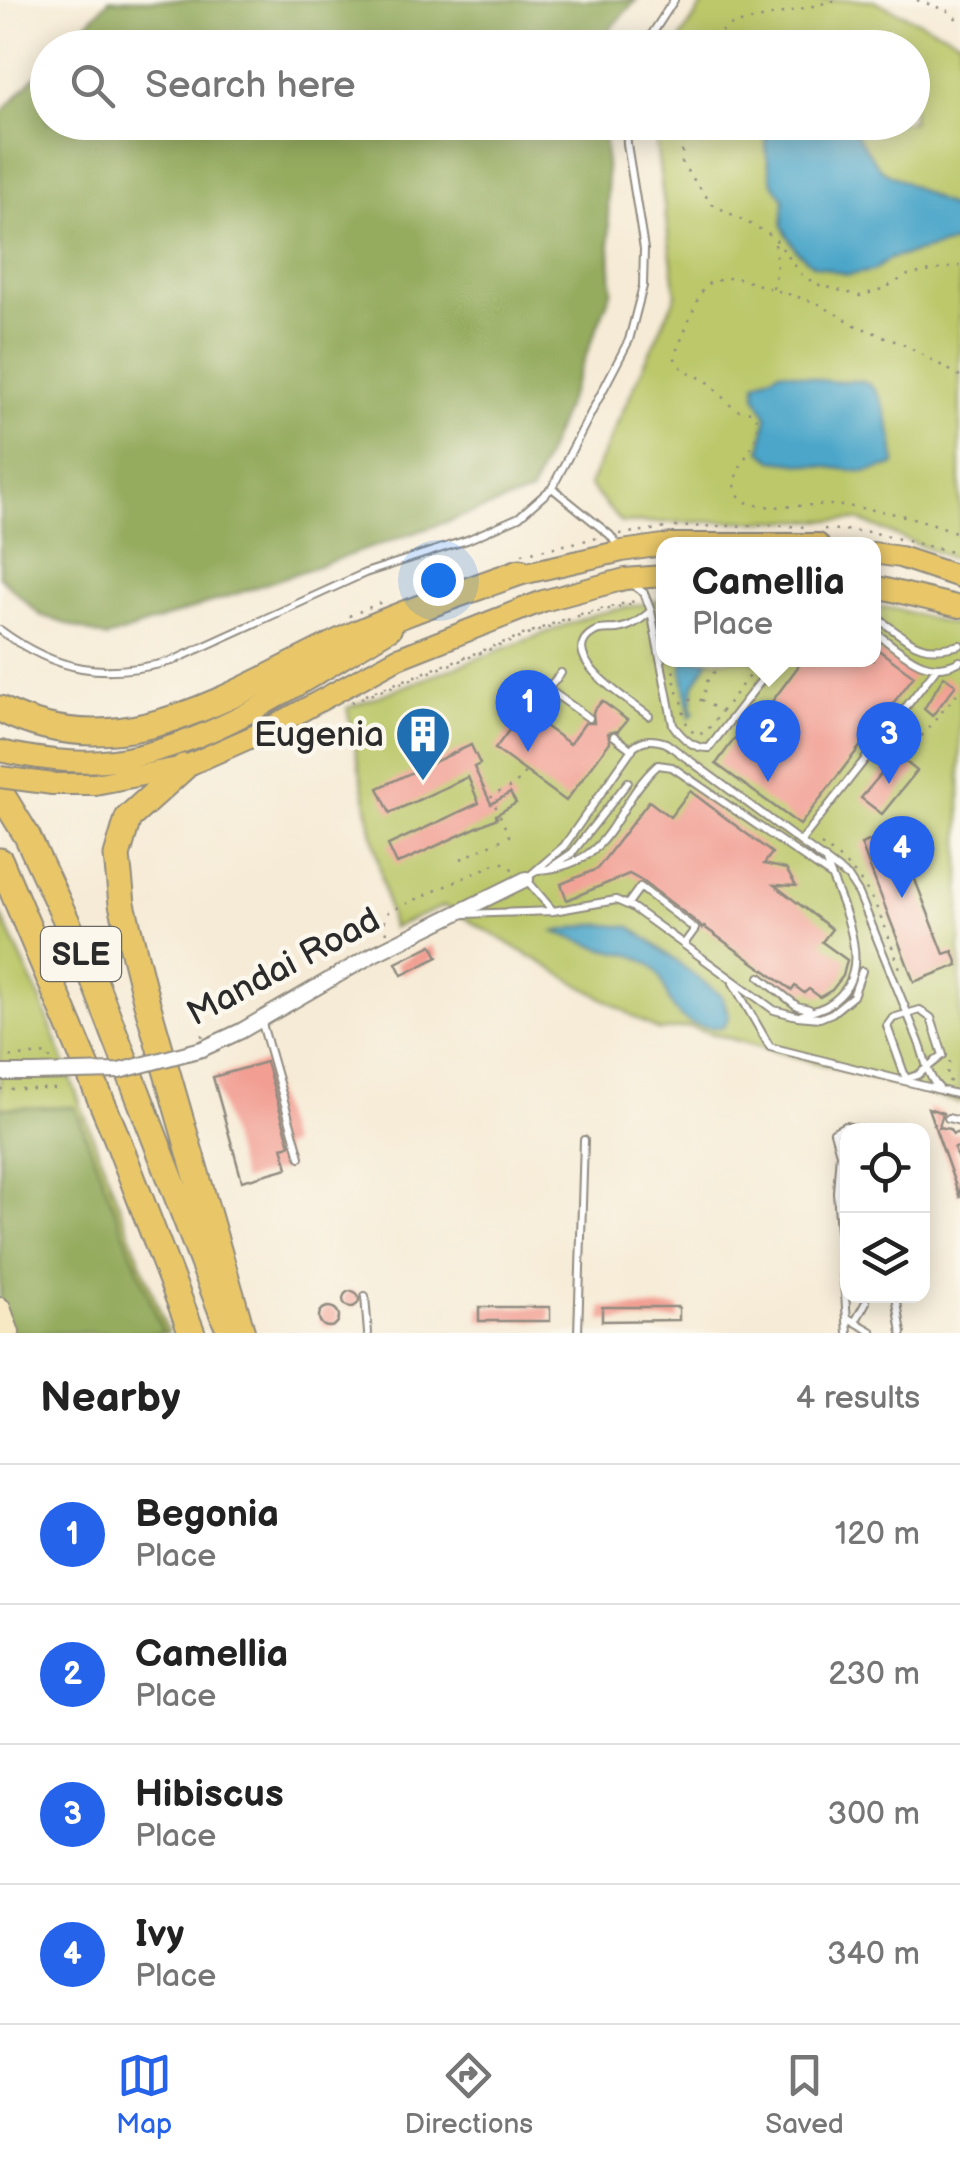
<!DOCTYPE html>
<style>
:root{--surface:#fff;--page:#f2f2f2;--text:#222;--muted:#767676;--line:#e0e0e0;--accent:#2563eb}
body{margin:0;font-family:"Balsamiq Sans",sans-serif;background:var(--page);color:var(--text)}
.controls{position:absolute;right:30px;bottom:30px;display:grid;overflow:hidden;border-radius:20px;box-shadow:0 5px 25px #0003}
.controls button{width:90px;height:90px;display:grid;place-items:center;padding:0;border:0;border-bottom:2px solid var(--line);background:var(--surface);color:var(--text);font:50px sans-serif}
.you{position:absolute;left:438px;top:580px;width:35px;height:35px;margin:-25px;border:8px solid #fff;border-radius:50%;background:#1a73e8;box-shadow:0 0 0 15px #1a73e833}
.badge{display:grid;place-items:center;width:65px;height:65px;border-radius:50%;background:var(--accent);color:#fff;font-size:32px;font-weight:700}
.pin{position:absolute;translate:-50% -82px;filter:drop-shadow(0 2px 5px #0008)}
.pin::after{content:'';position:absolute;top:52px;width:35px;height:30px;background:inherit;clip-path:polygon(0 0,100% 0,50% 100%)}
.popup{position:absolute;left:656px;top:537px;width:225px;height:130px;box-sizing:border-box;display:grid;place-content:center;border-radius:20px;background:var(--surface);filter:drop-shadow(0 2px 8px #0005);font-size:32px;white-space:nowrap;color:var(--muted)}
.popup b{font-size:38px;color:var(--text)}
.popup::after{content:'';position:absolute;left:50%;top:100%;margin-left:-20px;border:20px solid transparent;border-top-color:var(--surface)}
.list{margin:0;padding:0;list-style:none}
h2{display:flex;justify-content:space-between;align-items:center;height:130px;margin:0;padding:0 40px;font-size:42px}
h2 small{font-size:32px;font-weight:400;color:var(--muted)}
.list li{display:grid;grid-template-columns:65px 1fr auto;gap:30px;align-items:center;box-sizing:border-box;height:140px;padding:0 40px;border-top:2px solid var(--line)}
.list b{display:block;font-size:38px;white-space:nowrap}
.list p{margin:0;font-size:32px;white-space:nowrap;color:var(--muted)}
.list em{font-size:32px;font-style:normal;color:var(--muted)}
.icon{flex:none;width:55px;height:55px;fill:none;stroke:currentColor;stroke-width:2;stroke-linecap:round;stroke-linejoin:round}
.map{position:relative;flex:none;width:960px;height:1333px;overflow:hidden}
.search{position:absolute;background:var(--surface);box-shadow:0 5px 25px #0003;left:30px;right:30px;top:30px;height:110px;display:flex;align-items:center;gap:25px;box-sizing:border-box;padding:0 35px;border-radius:55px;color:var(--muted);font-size:38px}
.sheet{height:690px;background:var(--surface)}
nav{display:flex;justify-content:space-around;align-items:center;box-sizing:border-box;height:140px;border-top:2px solid var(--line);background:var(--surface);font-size:28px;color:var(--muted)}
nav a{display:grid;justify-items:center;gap:5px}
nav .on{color:var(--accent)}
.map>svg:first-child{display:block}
.green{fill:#bcc86a;stroke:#747a4a;stroke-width:2.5}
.forest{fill:#95ac5e;stroke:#606c44;stroke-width:2.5}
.water{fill:#4ba6c9;stroke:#3b687a;stroke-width:2.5}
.building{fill:#f29e93}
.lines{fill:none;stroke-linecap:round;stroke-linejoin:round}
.service-casing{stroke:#908b80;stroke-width:10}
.minor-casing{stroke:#908b80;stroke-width:18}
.secondary-casing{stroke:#908b80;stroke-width:24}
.primary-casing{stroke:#908b80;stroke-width:24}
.motorway-casing{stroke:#908b80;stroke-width:29}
.path{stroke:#908b80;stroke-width:2.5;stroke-dasharray:2.5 8;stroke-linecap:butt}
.service{stroke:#fff;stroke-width:6}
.minor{stroke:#fff;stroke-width:14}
.secondary{stroke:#f6e9c3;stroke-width:20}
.primary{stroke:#e9c769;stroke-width:20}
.motorway{stroke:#e9c769;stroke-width:25}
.minor-bridge-casing{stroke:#908b80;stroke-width:18;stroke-linecap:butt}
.primary-bridge-casing{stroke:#908b80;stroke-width:24;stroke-linecap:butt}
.path-bridge{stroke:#908b80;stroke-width:2.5;stroke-dasharray:2.5 8;stroke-linecap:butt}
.minor-bridge{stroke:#fff;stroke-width:14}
.primary-bridge{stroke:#e9c769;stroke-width:20}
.labels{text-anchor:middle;stroke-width:9;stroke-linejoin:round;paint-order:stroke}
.shield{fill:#fbf7ec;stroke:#696865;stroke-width:2.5}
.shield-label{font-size:32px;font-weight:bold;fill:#2b2b2b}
.poi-label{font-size:35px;fill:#2b2b2b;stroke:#fbf7ec;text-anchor:end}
.street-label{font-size:35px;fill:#2b2b2b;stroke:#fbf7ec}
</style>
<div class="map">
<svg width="960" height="1333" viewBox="0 0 960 1333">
<rect width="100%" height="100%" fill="#fbf7ec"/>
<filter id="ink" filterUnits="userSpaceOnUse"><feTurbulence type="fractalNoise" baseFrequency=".01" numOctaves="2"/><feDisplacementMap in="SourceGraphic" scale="20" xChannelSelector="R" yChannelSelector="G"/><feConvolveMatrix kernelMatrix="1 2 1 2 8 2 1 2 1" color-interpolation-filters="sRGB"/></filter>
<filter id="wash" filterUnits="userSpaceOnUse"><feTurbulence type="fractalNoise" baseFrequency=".0048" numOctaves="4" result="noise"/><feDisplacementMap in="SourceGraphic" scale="40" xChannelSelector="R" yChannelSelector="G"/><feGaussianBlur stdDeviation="2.25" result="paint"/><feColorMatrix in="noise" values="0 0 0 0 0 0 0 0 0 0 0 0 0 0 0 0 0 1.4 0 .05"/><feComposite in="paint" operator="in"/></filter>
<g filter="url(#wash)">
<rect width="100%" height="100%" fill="#f6ebd6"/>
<path class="green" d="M706,0H872L960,40V562L858,520L621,523L589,485L676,295L655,136L656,123L912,122V48L675,47Z
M663,600V660H873V606L897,609L960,627V1103L689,1027L659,1031L444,906L392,928L347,708L595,614Z
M0,912L41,1001L168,1333H0Z"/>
<path class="forest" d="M109,0H636L601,39V47H64Z
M47,64L48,122L604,123L612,290L531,493L107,638L40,615L0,577V114Z
M75,1107L163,1333H0V1108Z"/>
<path class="water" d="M761,123H848L880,169L960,212V241L889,259L873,271L848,275L813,265L796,250L782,226L784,199L772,182L766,152V135Z
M779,371C796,371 810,379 827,381C839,383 856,378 867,383C885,391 895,446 895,465L865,472L773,460L761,451L767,416L756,396V383Z
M684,660H709L694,685L691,708L694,712L690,717L682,669Z
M594,924L631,927L722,996L729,1016L724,1027C654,1031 677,980 646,962C631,952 617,953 601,948C585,943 570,937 555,932Z"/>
<g id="blocks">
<path class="building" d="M873,646L914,676L800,825L716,764L735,738L741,743L803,660H873Z
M944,676L956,685L932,716L924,709Z
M602,701L627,720L618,731L608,733L610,742L566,801L495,749L518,718L512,714L518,707L570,744L585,723H594L593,712Z
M471,745L480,764L474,767L491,804L510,793L516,803L496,815L497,818L397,864L388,845L479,803L468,777L390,813L378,788Z
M897,755L917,771L882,814L861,798Z
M690,791L772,853L764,864L786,869L796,886L774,885L832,929L822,942L847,960L843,976L832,990L820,997L809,989L804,993L795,986L792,990L704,927L702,929L699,924L644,882L629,874L567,900L561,884L597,869L649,801L670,817Z
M896,831L944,954L953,951L958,965L914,982L861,844Z
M432,945L438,957L402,975L396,963Z
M266,1062L290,1145L282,1147L288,1168L242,1181L213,1077Z
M928,1108L943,1113L939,1127L949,1129L953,1134L960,1132V1147L954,1148L960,1166V1198Z
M343 1299a8 8 0 1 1 16 0a8 8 0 1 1-16 0Z
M319 1317a10 10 0 1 1 20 0a10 10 0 1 1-20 0Z
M479,1307H550V1321H479Z
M602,1307H679V1320L602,1321Z"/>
</g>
</g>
<g filter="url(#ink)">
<use href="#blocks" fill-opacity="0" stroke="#908b80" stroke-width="2.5"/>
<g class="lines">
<g class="service-casing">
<path id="service" d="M643,48L674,0
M552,488L610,535L618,546
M631,584L644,593L651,611L673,725C682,738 693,749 709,748L777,660
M877,618C911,641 917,656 960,645
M0,630C57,672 104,679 172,661L365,573L467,540L519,517L552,488L629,340L643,286L644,249L627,144L626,122
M873,631C901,650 925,680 960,661
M548,689L589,718
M541,697L561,673
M649,716C634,704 552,655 594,632C601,628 609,630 617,629C632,627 640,620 651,611
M614,736L632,750
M801,841L935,670
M550,868L572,853L628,782
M538,870C616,865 611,807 658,765L672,767L830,875
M627,905L640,887L695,929L684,944
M553,911L526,879L564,846L634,746C644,738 654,739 666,743L848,877L859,894C879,943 899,992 919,1042C926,1060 927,1078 942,1091
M465,914L553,911L616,900L632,907L774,1010L797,1016L820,1018L832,1013L853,996L862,971
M760,977L797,1006L809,1009
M733,983L770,1047L960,1095
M920,1010L931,1018L943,1055L918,1075L906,1079L887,1026L893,1018Z
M799,1016C808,1012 820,1010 828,1005C882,973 839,902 825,859
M261,1020L300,1157
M948,1118L960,1121
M365,1296L368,1333
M896,1296L902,1333
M848,1318L871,1331
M855,1322L866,1302
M578,1333L584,1140
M848,1333L837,1192L840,1153L834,1132L845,1126L863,1130"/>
</g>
<g class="minor-casing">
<path id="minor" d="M202,1049L241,1031L374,954L526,879
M0,1073H32"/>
</g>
<g class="secondary-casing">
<path id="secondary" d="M0,1308L9,1333"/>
</g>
<g class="primary-casing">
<path id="primary" d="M670,544H818
M873,553L900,557L960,577
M509,577L622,551L663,545
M873,586L960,607
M0,751C37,759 77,765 114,760C215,745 305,679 391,629
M53,784H95L184,767L263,732L398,658L543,601L625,579L663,576"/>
</g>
<g class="motorway-casing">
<path id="motorway" d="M0,709C128,775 243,684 356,634C409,610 465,592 520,572
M184,767L128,818L117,856L122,904L146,1000L242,1333
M0,792L27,836L93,978L225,1320
M0,861L114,1131L192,1333"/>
</g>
<path class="path" d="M917,0L948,11L960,22
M694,48L732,25L838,0
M688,122L691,128L682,147V164L712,204L773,236L802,275L816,284L860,296L885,288L908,275L960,266
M773,288L777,269L775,242
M960,376L907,346L855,325L817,303L734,277L710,282L700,294L674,357L683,370L707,381L735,410L753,412C773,443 719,471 740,497C753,514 809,503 831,505C873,508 921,517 960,534
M675,527L769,525L806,527
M824,529L871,532L960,554
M620,534L667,528
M522,554L597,538
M580,614L635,601
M349,616L382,602
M672,660L676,690L681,699
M365,695L568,618
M702,700H682C684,714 684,727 697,735L706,732L761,660
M351,702L578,616L636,603
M722,712L702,700L708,679L725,660
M739,725L749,732
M905,725L921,737L960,690
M821,845C873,879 881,917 902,974
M461,859L509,836L491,796L515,785L526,771
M387,933L384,919L388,912L499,862L507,864L513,870
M0,1057L49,1054L50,1059
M950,1061L946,1078L953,1084
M0,1089H55L54,1086"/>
<use href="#service" class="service"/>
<use href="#minor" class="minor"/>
<use href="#secondary" class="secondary"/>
<use href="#primary" class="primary"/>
<use href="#motorway" class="motorway"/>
<g class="minor-bridge-casing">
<path id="minor-bridge" d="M32,1073L119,1071L202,1049"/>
</g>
<g class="primary-bridge-casing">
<path id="primary-bridge" d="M0,777L53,784"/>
</g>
<path class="path-bridge" d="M201,1036L210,1033"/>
<use href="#minor-bridge" class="minor-bridge"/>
<use href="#primary-bridge" class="primary-bridge"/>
</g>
</g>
<defs>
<g id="building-pin" transform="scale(2.875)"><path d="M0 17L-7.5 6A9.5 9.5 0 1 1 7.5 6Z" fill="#1f6fb2" stroke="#fbf7ec"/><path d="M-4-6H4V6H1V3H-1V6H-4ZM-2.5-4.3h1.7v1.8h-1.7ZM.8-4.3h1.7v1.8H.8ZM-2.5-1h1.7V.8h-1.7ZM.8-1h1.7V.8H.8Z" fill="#fff"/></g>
</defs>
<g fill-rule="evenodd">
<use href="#building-pin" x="423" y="734"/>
</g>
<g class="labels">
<rect class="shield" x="41" y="927" width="80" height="54" rx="8"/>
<g class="shield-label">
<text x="81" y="965">SLE</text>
</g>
<g class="poi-label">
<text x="384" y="746">Eugenia</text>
</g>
<g class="street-label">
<text transform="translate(283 966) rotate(-28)" y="12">Mandai Road</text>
</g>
</g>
</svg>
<div class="controls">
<button><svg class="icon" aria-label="locate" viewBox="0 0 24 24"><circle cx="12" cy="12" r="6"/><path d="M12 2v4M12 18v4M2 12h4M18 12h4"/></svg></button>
<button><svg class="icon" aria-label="layers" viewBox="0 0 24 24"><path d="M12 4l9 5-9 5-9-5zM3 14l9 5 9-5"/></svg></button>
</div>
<div class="you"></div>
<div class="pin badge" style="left:528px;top:752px">1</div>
<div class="pin badge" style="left:768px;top:782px">2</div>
<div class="popup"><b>Camellia</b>Place</div>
<div class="pin badge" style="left:889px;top:784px">3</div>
<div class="pin badge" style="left:902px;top:898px">4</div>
<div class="search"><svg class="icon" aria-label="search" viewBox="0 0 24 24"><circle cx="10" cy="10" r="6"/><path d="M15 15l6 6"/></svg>Search here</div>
</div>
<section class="sheet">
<h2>Nearby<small>4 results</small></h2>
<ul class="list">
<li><span class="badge">1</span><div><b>Begonia</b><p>Place</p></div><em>120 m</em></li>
<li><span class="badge">2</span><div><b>Camellia</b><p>Place</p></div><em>230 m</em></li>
<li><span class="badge">3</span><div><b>Hibiscus</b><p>Place</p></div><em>300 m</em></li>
<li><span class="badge">4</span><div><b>Ivy</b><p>Place</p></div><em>340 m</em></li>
</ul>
</section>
<nav>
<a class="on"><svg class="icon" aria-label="map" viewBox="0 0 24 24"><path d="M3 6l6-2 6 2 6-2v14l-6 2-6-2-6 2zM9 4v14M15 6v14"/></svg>Map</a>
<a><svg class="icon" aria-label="directions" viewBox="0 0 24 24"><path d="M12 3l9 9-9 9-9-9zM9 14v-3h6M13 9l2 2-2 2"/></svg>Directions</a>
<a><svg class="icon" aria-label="saved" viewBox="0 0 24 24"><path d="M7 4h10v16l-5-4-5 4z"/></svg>Saved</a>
</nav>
